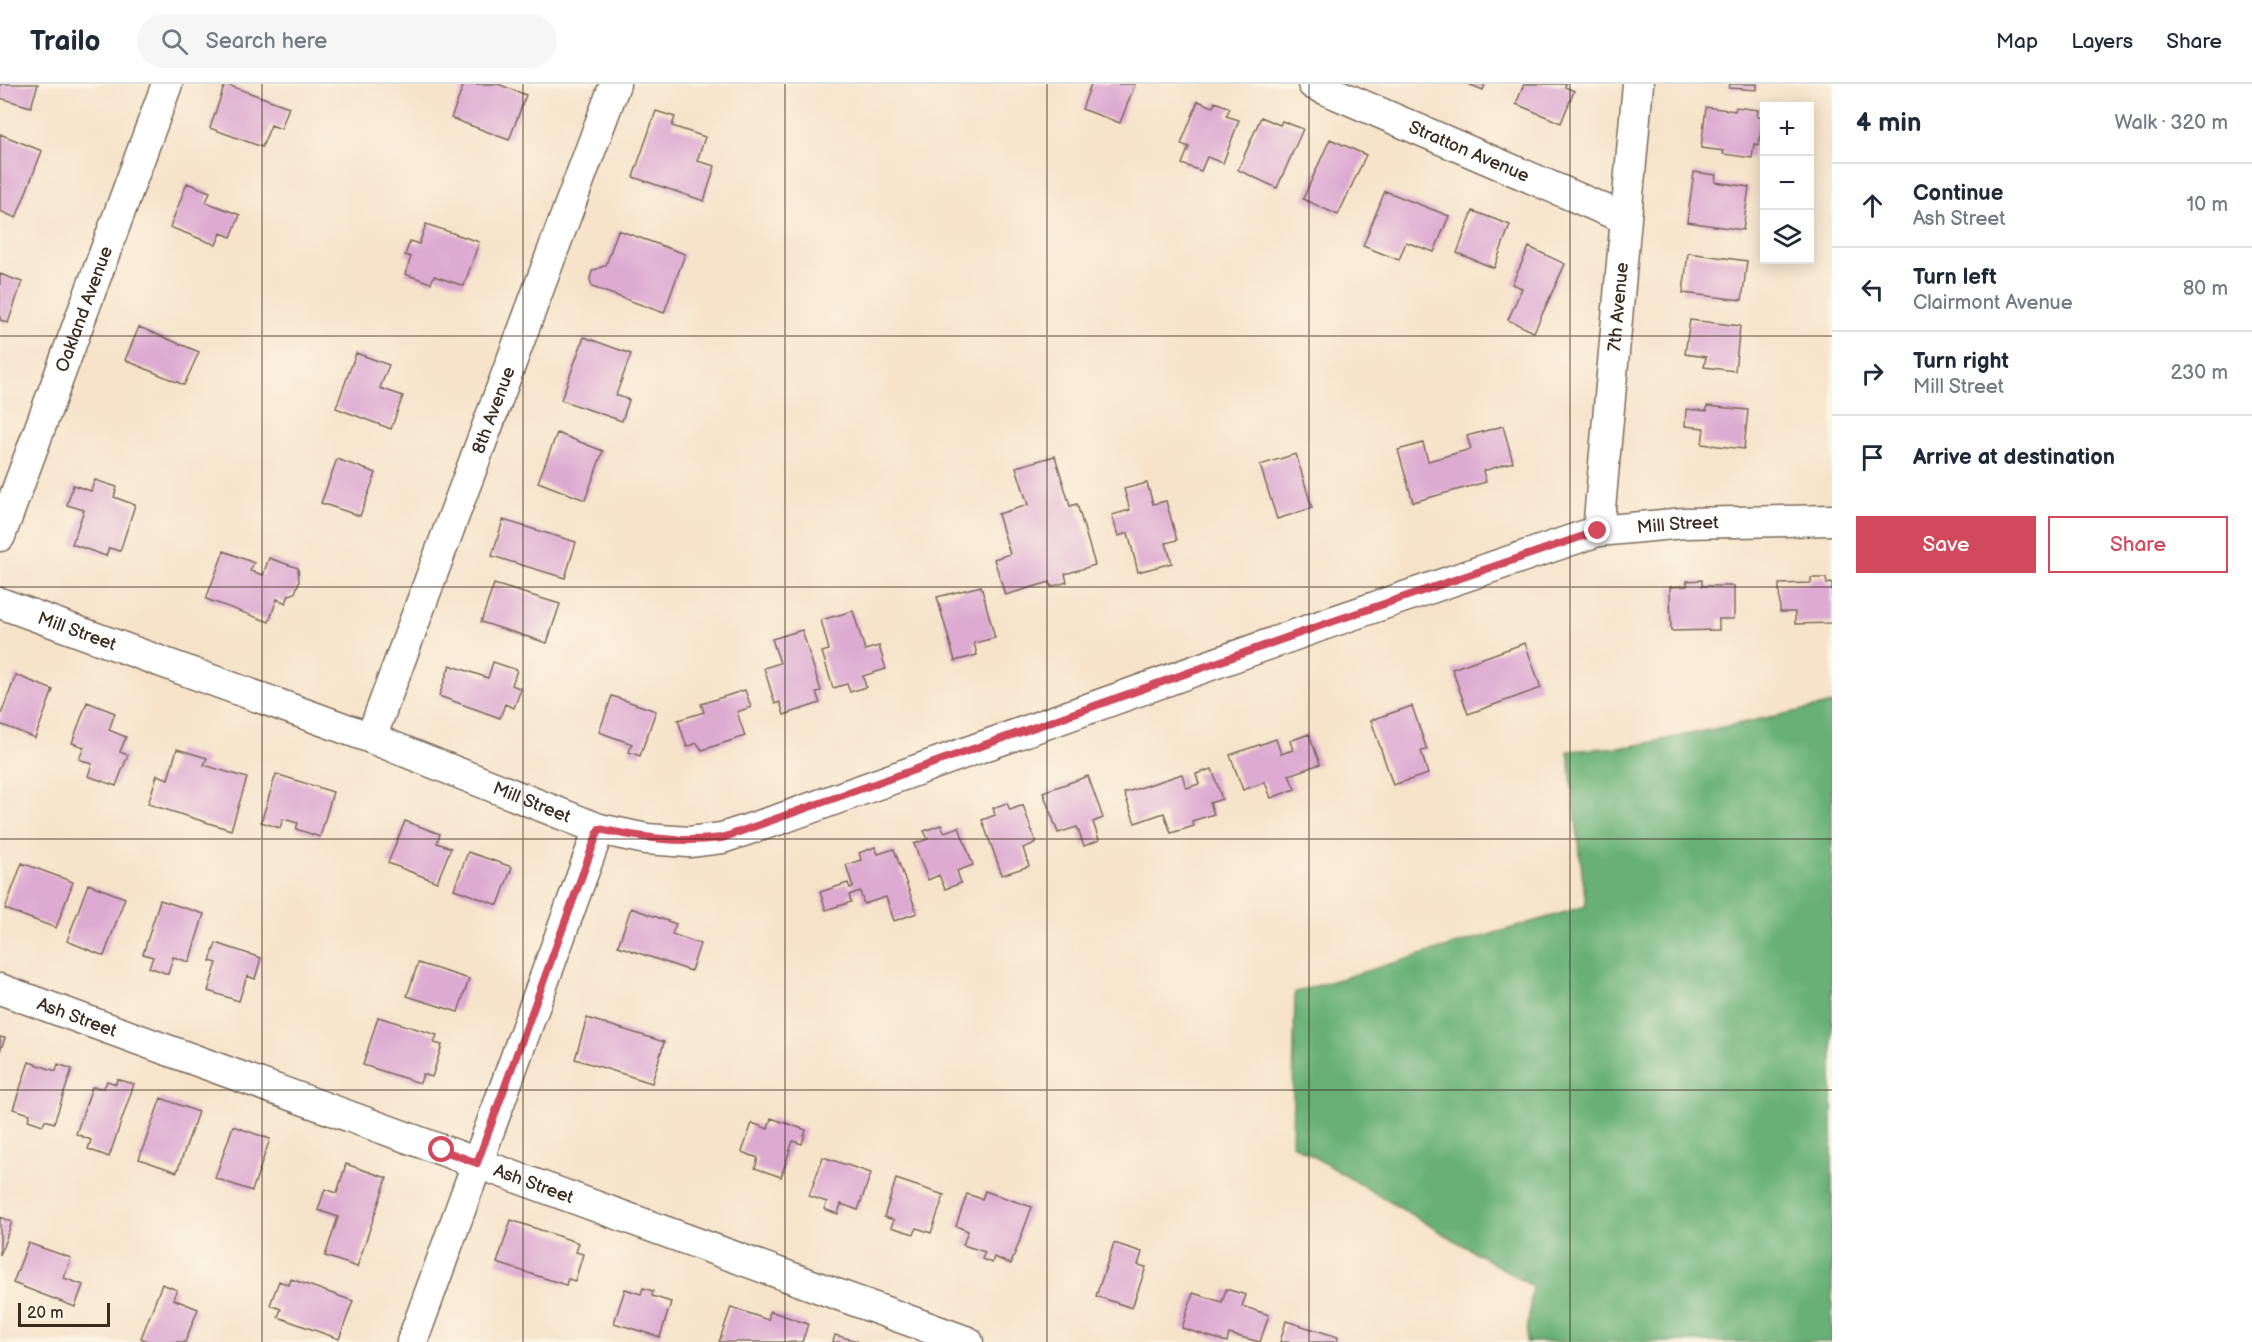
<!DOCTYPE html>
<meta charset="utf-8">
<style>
:root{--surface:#fff;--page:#f6f6f7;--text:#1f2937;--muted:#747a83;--line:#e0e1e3;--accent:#d1495b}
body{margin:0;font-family:"Balsamiq Sans",sans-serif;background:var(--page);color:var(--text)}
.controls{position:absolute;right:18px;top:18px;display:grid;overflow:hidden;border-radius:0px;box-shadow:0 3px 15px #0003}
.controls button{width:54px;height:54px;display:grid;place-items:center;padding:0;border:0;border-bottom:2px solid var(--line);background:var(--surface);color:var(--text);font:30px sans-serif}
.scale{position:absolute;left:18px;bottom:15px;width:92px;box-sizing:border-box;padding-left:6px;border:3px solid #3b2a1e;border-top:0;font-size:16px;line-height:21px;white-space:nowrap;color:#3b2a1e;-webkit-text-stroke:4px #fcf5e5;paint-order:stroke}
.stop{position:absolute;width:18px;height:18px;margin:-14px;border:4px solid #d1495b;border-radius:50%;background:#fff}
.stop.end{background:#d1495b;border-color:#fff;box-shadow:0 2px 6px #0008}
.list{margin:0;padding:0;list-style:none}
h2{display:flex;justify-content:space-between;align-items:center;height:78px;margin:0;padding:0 24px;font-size:26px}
h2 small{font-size:20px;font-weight:400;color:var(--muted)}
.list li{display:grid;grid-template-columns:39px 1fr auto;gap:18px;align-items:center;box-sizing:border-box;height:84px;padding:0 24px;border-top:2px solid var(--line)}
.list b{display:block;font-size:22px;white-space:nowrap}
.list p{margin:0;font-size:20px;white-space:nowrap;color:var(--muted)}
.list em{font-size:20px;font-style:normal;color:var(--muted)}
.actions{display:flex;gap:12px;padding:18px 24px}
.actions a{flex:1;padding:14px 0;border:2px solid var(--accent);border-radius:0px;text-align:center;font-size:21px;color:var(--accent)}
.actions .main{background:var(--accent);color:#fff}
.icon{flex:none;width:33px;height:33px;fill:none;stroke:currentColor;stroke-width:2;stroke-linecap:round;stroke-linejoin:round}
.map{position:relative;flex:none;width:1832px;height:1258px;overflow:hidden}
header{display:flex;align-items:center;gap:36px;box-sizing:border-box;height:84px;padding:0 30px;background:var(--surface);border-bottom:2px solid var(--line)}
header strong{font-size:28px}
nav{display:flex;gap:33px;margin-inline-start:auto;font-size:21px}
.search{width:420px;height:54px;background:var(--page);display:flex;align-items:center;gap:15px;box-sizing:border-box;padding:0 21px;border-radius:33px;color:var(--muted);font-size:22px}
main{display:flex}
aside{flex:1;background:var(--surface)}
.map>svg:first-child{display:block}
.forest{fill:#68b076;stroke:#526d4a;stroke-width:1.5}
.building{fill:#ddaad2}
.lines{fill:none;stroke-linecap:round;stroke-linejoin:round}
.minor-casing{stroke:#7c6b5a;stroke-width:33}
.minor{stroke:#fff;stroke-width:30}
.route{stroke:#d1495b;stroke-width:8}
.grid{fill:none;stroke:#3b2a1e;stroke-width:1.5;stroke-opacity:0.55}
.labels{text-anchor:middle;stroke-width:5;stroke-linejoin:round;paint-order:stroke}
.street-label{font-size:18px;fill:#3b2a1e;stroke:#fcf5e5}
</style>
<header>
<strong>Trailo</strong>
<div class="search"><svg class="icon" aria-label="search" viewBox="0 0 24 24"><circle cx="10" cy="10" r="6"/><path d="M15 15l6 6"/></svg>Search here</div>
<nav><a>Map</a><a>Layers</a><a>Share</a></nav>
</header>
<main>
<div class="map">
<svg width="1832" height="1258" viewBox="0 0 1832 1258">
<rect width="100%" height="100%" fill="#fcf5e5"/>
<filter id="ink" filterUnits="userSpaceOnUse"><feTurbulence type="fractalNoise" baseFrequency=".0167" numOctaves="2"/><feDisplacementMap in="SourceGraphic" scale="12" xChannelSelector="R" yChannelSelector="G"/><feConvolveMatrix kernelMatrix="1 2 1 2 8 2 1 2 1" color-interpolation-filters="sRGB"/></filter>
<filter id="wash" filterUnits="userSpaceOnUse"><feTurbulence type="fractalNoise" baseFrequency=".008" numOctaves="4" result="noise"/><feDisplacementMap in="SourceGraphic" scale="24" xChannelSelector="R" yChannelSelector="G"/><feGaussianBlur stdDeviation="1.35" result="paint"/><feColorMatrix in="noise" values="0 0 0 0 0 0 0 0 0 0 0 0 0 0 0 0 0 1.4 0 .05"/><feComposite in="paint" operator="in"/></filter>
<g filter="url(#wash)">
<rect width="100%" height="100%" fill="#f6e3ca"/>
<path class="forest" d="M1832,620V1258H1526L1532,1202L1292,1060L1295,908L1586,822L1568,667L1633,662Z"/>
<g id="blocks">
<path class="building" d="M0,0H38L31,23L0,14Z
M225,0L289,23L281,45L271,41L262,63L210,44Z
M464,0H498L526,11L509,56L451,34Z
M1091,0H1135L1120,39L1082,25Z
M1468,0H1485L1483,6Z
M1524,0H1566L1565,3L1574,7L1561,39L1516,20Z
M1730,0H1757V6L1729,4Z
M1198,17L1213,23L1215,18L1230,24L1226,32L1239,36L1223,79L1207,73L1201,87L1182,80L1189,63L1181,60Z
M1706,23L1735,27L1736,23L1758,26L1757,33H1763L1759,61L1754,60L1752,74L1723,70L1724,67L1701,64Z
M656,27L675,33L672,42L705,53L697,77L715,82L704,117L633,93Z
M1261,33L1280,41L1282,37L1303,45L1277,104L1238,86Z
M0,50L42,67L16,134L0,127Z
M1330,55L1366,71L1338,131L1303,115Z
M1694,88L1716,91L1715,98L1749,103L1743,146L1687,138Z
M187,99L210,108L206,118L240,131L231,153L221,149L216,161L170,143Z
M1385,107L1449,132L1434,168L1406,158L1399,176L1363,162Z
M1473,127L1510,141L1494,184L1457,169Z
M426,140L479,158L464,202L434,192L431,199L405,190L411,173L405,171L410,157L419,160Z
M618,146L685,170L664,229L592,203L590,195L592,187L606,181Z
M1529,163L1565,180L1534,248L1508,236L1522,204L1512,200Z
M1688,169L1747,177L1742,216L1683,209Z
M0,190L22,198L8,239L0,236Z
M1690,236L1740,242L1735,287L1704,283L1706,273L1685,270Z
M139,243L199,268L184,301L125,276Z
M584,253L631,270L616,311L629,316L622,337L561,316Z
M356,269L389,281L380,304L403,312L391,345L336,324Z
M1707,322L1748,326L1744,365L1702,360L1704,344L1685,342L1686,325L1707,327Z
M1503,342L1513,378L1483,387L1486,398L1413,418L1398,366L1423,359L1428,377L1471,365L1467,352Z
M557,349L603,367L585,416L538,398Z
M1296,370L1312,424L1277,435L1260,381Z
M1055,372L1070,422L1077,420L1095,481L1065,490L1067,498L1051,503L1050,498L1005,511L994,475L1010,470L998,430L1028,421L1016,383Z
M337,375L376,389L360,432L321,419Z
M95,396L117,403L114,413L135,421L120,467L109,464L106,472L72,460L84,426L67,421L73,401L91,407Z
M1147,399L1153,420L1166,417L1177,456L1166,459L1172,479L1138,488L1128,449L1118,452L1112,431L1130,426L1124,405Z
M503,436L576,458L565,494L492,472Z
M224,467L254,479L250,487L263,491L269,474L298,484L299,498L295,509L289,511L286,519L277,515L269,538L206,515Z
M1811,494H1826L1827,500L1832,499V539L1795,540V528H1780L1779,500L1811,499Z
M1702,496V502H1734V535H1719V546L1671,547L1670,503L1687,502V497Z
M494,500L560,520L547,559L481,538Z
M981,502L995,554L974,559L977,571L955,577L937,513Z
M853,527L865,566L879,562L886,585L863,592L866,603L850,608L847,600L833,604L822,568L829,566L821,536Z
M802,546L821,607L816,608L820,619L784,631L780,618L775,620L764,584L780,579L772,555Z
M1525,559L1541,604L1468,630L1452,585Z
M493,578L517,586L512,601L521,605L514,624L505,620L500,634L439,612L450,581L488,594Z
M16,591L53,606L35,654L0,640V633Z
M745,606L751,623L737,628L745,652L702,666L697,659L687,663L678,636L704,628L701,620Z
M612,612L656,627L640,672L629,668L632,660L599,648Z
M87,618L115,629L109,646L126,653L120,668L128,671L116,702L88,692L92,680L79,675L84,663L72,659Z
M1412,622L1427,666L1421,667L1428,690L1393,701L1371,636Z
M1309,650L1320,680L1289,691L1295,705L1271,714L1265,698L1243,706L1230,671L1276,655L1281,670L1293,666L1290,657Z
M177,665L207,674L204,681L247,694L231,746L148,720L157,691L168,695Z
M1212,685L1222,715L1210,719L1214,730L1192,737L1194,742L1171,749L1164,729L1135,739L1124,709L1182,690L1186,704L1199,700L1196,690Z
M276,690L333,708L320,753L296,745L298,739L283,735L280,744L261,738Z
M1088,692L1103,734L1093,738L1099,756L1084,762L1077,743L1058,749L1043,708Z
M1007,719L1010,726L1023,721L1036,759L1023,764L1029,782L1002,791L982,736L995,731L993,724Z
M405,737L440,750L437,759L451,764L437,798L388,779Z
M941,741L944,748L959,743L973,781L957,787L961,799L945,805L939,791L928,796L914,760L928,755L924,747Z
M875,763L878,770L894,765L917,829L894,837L886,813L864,820L860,807L849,811L851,818L826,826L820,808L848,799L850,804L853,803L846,781L861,776L859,769Z
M468,768L512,783L498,821L454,805Z
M22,779L73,798L56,844L5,825Z
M88,800L125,814L104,872L67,857Z
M160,816L204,830L189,878L173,873L168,890L149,883L153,873L143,870Z
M631,824L676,840L672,850L700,860L691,887L618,862Z
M216,859L261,874L255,895L247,892L239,917L208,907L217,879L210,877Z
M418,879L469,895L458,928L407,912Z
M378,933L437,951L434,959L442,961L432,993L423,990L420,999L363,981Z
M587,934L664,958L652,999L575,975Z
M0,953L5,954L0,967Z
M29,978L56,987L58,980L72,985L54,1039L45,1036L43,1041L28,1036L30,1030L13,1025Z
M117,995L134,1000L109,1073L88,1065L91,1056L76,1050L92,1003L104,1004L107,997L116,1000Z
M161,1014L198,1028L177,1088L139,1075Z
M771,1034L806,1046L802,1060L793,1057L781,1093L755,1084L758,1074L742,1068L752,1039L768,1045Z
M233,1042L270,1055L252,1107L215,1094Z
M823,1073L871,1089L858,1126L841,1120L838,1130L824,1125L827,1118L809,1112Z
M346,1080L387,1094L357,1183L325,1172L338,1133L318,1126L325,1105L337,1109Z
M896,1095L944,1111L931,1149L917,1144L914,1150L891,1143L894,1136L884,1133Z
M985,1107L1032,1123L1011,1180L994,1173L992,1179L982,1175L985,1168L963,1161L968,1147L956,1142L967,1110L982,1115Z
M0,1133L12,1138L0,1171Z
M511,1136L579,1159L576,1168L583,1170L575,1197L568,1195L566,1201L497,1179Z
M28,1159L71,1174L64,1194L83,1201L75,1223L13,1199Z
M1114,1159L1142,1168L1138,1181L1146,1183L1132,1224L1096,1212Z
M291,1195L353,1217L339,1255L278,1233L281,1225L270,1221L279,1197L289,1201Z
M162,1200L177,1206L173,1215L198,1225L185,1258H150L141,1254Z
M643,1204L653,1207L652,1212L671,1218L660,1253L614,1239L625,1205L641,1210Z
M1226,1205L1246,1211L1242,1222L1269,1231L1260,1258L1229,1250L1227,1258L1182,1244L1193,1209L1222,1218Z
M731,1223L768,1236L770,1227L808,1240L802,1258H719Z
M1286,1237L1338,1253L1337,1258H1280Z
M835,1251L857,1257V1258H833Z"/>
</g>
</g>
<g filter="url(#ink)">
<use href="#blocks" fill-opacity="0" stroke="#7c6b5a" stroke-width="1.5"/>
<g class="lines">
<g class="minor-casing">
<g id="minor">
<path id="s1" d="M1313,0L1624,134"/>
<path id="s2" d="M1598,447L1638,0"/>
<path id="s3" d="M0,452L167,0"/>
<path id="s4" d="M0,519L371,654L599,745L646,755L689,758L722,754L777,736L1331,538L1598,447L1684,439L1832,436"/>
<path id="s5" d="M371,654L615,0"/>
<path id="s6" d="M0,905L968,1258"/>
<path d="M412,1258L599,745"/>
</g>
</g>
<use href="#minor" class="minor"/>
</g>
</g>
<g class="lines" filter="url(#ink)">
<path class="route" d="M442,1066L477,1079L599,745C641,754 679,759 722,754L1331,538L1598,447"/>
</g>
<path class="grid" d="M262,0V1258M523,0V1258M785,0V1258M1047,0V1258M1309,0V1258M1570,0V1258M0,252H1832M0,503H1832M0,755H1832M0,1006H1832"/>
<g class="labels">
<g class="street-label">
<text dy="6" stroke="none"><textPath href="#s1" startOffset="170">Stratton Avenue</textPath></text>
<text dy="6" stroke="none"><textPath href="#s2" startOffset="225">7th Avenue</textPath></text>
<text dy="6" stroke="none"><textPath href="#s3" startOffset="242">Oakland Avenue</textPath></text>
<text dy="6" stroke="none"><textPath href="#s5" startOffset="350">8th Avenue</textPath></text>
<text dy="6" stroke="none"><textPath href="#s4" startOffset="1773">Mill Street</textPath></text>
<text dy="6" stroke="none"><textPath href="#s4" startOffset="82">Mill Street</textPath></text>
<text dy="6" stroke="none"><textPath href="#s4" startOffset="568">Mill Street</textPath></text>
<text dy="6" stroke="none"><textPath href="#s6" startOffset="82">Ash Street</textPath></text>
<text dy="6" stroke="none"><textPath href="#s6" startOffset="568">Ash Street</textPath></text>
</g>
</g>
</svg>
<div class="controls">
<button>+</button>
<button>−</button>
<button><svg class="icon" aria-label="layers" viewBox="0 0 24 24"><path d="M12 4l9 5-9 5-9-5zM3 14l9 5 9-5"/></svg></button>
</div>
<div class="scale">20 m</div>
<div class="stop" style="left:442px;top:1066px"></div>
<div class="stop end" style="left:1598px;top:447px"></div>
</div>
<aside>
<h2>4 min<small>Walk · 320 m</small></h2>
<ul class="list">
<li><svg class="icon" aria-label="ahead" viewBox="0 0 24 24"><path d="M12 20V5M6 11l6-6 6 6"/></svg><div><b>Continue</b><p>Ash Street</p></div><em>10 m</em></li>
<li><svg class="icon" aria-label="left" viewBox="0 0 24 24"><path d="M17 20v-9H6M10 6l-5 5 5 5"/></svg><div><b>Turn left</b><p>Clairmont Avenue</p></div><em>80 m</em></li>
<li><svg class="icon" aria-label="right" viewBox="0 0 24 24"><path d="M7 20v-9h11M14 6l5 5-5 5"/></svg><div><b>Turn right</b><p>Mill Street</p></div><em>230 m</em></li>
<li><svg class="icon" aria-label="arrive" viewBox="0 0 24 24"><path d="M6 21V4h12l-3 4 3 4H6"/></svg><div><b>Arrive at destination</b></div></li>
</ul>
<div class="actions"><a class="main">Save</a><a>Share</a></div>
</aside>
</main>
